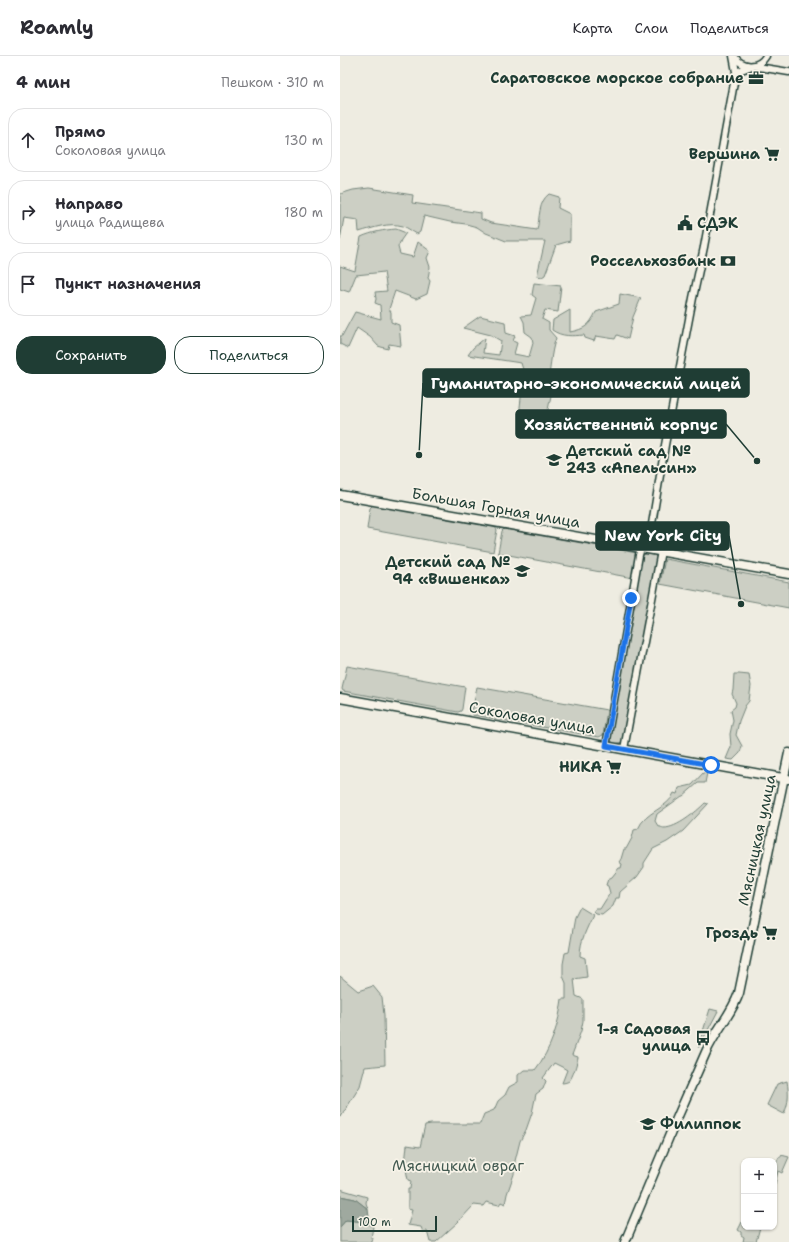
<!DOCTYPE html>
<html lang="ru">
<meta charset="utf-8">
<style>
:root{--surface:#fff;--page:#f2f2f3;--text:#2b2b33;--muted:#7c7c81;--line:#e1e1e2;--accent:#1f3d34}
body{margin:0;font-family:"Shantell Sans",sans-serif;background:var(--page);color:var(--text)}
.controls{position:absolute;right:12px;bottom:12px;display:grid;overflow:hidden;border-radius:8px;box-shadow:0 1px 3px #0004}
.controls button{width:36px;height:36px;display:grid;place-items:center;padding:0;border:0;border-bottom:1px solid var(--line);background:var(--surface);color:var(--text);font:20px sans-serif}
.scale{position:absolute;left:12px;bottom:10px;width:85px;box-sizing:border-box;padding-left:4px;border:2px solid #1f3d34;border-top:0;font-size:11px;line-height:14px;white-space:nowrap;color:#1f3d34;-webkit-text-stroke:3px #f7f3e8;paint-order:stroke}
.stop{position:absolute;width:12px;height:12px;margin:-9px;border:3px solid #1a73e8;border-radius:50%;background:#fff}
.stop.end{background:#1a73e8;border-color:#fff;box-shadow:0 1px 4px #0008}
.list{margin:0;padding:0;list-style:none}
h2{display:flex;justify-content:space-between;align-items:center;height:52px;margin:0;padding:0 16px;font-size:17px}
h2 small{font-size:13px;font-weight:400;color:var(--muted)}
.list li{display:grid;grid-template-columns:26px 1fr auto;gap:12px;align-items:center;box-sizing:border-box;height:64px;margin:0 8px 8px;padding:0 8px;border:1px solid var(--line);border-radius:16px}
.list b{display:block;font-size:15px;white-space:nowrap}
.list p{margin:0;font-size:13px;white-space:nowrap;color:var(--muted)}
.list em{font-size:13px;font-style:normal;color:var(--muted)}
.actions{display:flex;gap:8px;padding:12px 16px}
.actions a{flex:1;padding:9px 0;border:1px solid var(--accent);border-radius:16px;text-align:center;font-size:14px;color:var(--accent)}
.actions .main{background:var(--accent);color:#fff}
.icon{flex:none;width:22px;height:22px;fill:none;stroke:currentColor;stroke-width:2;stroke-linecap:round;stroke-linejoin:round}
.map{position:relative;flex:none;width:449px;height:1186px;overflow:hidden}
header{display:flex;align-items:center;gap:24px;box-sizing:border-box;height:56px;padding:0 20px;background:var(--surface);border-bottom:1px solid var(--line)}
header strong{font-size:19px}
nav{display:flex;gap:22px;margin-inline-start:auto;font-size:14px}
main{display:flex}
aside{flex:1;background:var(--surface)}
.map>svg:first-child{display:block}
.green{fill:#cccfc4;stroke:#76867c}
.water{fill:#9fa99f;stroke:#6c7e74}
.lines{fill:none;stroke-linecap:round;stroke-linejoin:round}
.tertiary-casing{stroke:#1f3d34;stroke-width:9}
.primary-casing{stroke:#1f3d34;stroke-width:11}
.tertiary{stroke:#f7f3e8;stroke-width:6}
.primary{stroke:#f7f3e8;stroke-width:8}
.route{stroke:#1a73e8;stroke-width:5}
.labels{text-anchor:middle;stroke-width:3.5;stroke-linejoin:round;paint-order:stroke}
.poi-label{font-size:15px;font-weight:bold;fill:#1f3d34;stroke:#f7f3e8;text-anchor:end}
.street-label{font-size:15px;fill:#1f3d34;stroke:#f7f3e8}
.park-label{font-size:15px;fill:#425a51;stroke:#f7f3e8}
.leader{fill:none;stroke:#1f3d34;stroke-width:1.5}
.callout-dot{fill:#1f3d34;stroke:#f7f3e8;stroke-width:1.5}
.callout{fill:#1f3d34;stroke:#1f3d34;stroke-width:1.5}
.callout-label{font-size:16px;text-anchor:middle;font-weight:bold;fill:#fff}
</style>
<header>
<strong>Roamly</strong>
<nav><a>Карта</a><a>Слои</a><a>Поделиться</a></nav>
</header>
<main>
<aside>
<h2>4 мин<small>Пешком · 310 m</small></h2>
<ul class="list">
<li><svg class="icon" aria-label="ahead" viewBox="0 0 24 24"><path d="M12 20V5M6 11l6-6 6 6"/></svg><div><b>Прямо</b><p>Соколовая улица</p></div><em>130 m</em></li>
<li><svg class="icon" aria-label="right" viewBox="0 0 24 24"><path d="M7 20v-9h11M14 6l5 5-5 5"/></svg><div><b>Направо</b><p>улица Радищева</p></div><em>180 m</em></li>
<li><svg class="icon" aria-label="arrive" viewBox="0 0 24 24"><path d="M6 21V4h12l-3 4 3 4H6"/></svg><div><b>Пункт назначения</b></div></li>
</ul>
<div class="actions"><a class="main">Сохранить</a><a>Поделиться</a></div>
</aside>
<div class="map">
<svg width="449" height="1186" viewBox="0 0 449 1186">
<rect width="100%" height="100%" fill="#eeece1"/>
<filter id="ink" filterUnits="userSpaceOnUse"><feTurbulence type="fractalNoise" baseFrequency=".025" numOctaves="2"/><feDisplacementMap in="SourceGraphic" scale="8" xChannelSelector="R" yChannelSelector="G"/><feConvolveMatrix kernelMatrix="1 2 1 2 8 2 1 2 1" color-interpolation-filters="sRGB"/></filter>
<g filter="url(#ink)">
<path class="green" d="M29,132L73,139L72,147L141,157V163L151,167L197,174C200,162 198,146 209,138L219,141L218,152L230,158V185L216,189L205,219L202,221L197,220L205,185H166L146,177L137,171L126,168L110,166L84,160L80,176L77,178C73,176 68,172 63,170C49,166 33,172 19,176L18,164L4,162L0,184V138L13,134Z
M56,173L66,177L61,184L58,191L60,198L73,201L78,186L90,195L87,202L90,211L88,222L90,225L87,238L76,243L55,235L49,253L51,256V266L59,269L61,290L49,288L48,293L38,290L30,281L17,272L8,292L0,288V280H2L15,256L41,263L40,249L35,247L36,243L35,236L47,235L44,216L16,219L9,236L0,233V210L15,215L21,181C32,176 44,174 56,173Z
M194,227L221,230L218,256L205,254L202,263L209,267V274L216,282C210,298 211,314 207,331L212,335L206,363H196L181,359L180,351L184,317L181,307L128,299L133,292L145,282L143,297L159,299L161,285L151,279L123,272L140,260L165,266L166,277L175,280L173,285L177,287L174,298L189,301L193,287L192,281L185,276L184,266L181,260L191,259L196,242L192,239Z
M280,238L301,242L293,261L288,283L277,279L275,283L256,280L254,285L245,282L244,279C232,280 222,281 212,274L213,264L230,254V276C245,273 249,270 256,256L279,248Z
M33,449L155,471L157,474L153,496L27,473L30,452Z
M164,473L297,497L293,522L158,497L162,475Z
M306,498L315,499L317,503L284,682L282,686L275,688L272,686L270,681L302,501L303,499Z
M325,503L449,526V552L320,528Z
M7,610L125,631L122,653L121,655L118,656L3,635L2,633Z
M394,618H399L409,619L411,630L409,645L405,650L399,665L396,679L402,690L400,697L393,704L386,703L391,691L390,678L393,664L391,654L395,651L396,647L392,638L393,634Z
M137,631L267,654L263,679L259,681L133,659L132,656Z
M363,717H367L365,727H358L343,740H342L317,758L315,765L318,770C319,771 324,772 324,772C337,772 356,756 365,747L368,748L343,775L327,786L313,793L304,807V811L297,821L280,836L279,842H276L273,850L262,859L256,858L254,856L256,853H260L270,837L268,830L266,829L268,823L272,821L279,812H281L282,808L279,806L281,803L284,793H286L292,782L294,774L298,773C305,755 328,753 334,737L337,738L339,732L352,729Z
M240,851L253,859C247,873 240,884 240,900L245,902L247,921L234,923L236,940L243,943V965L241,975L232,999L238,1001C237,1007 233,1021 229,1025C228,1026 224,1027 222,1027L227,1014L222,1011L214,1007L203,1022L206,1025L203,1033L196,1038L192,1057L186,1074L180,1085L175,1105L174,1118L167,1138L165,1148L161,1146L159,1149L146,1146L143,1150L134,1149L118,1166L96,1186H90L87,1175L83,1176L81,1171L68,1169L72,1154L68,1153V1133H70L71,1125L68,1124L65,1108L67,1089L80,1091L85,1069L91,1068H140L144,1058L154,1054L158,1045L165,1039L169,1031L178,1026V1019L184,1014H195C211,994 219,967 222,943H226V927L223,920V908L225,897L229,896L235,861Z
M0,920L18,935L33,930L42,941L44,959L45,1009L25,1011L20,1030L1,1061H0Z
M370,953L378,955L359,991H358Z
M447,1025C449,1038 449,1046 444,1058L427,1049L437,1028Z
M441,1099L449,1101L442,1117L438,1115L435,1128L434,1127V1107H436L439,1101H441Z
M0,1133L27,1141L26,1147L28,1153L15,1143L0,1140Z
M6,1164L26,1166L33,1171L31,1182H33L32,1186H0V1171Z
M403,1164L404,1171H420L416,1186H403L404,1181L401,1179V1176L398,1174Z"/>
<path class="water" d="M0,1140L15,1143L28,1153L29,1161L26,1166L6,1164L0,1171Z"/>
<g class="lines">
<g class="tertiary-casing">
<path id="tertiary" d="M394,0C402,12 418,13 426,0
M396,16L412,10L449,16
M266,690L299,499L301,492L307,483L312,468L325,389L353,242L364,191L396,16L393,0
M284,693L321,495L314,482L312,471"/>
</g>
<g class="primary-casing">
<path id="primary" d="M0,439L449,518
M0,642L448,723
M285,1186L331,1076L366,996C375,975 392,958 399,937L449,697"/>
</g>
<use href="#tertiary" class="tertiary"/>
<use href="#primary" class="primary"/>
</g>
</g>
<g class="lines" filter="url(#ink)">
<path class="route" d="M291,542L266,690L371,709"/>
</g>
<defs>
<g id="office-bare" transform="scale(1.2)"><path d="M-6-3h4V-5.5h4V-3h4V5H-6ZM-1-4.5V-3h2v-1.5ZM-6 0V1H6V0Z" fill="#1f3d34" stroke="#f7f3e8" stroke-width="2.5" paint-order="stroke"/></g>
<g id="supermarket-bare" transform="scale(1.2)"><path d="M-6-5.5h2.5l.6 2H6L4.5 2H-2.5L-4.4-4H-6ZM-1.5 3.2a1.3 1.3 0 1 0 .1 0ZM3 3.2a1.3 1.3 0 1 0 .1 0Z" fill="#1f3d34" stroke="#f7f3e8" stroke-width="2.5" paint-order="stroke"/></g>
<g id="civic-bare" transform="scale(1.2)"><path d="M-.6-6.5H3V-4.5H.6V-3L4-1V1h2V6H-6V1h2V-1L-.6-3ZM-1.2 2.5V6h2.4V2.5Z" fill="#1f3d34" stroke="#f7f3e8" stroke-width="2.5" paint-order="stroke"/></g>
<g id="bank-bare" transform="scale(1.2)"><path d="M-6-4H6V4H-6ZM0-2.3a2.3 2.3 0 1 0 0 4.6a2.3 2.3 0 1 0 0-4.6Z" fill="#1f3d34" stroke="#f7f3e8" stroke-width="2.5" paint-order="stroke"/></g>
<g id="school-bare" transform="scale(1.2)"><path d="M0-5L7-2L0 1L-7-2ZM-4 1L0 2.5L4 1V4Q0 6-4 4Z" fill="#1f3d34" stroke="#f7f3e8" stroke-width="2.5" paint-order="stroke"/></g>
<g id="bus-bare" transform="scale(1.2)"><path d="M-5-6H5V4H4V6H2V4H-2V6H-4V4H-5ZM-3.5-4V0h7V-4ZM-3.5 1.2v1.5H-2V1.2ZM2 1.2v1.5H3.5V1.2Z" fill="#1f3d34" stroke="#f7f3e8" stroke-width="2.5" paint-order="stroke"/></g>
</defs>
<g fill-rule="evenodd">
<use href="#office-bare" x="416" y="22"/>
<use href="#supermarket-bare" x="432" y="98"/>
<use href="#civic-bare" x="345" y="167"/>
<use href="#bank-bare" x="388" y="205"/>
<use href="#school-bare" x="214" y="404"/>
<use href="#school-bare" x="182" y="515"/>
<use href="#supermarket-bare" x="274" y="711"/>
<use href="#supermarket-bare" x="430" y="877"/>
<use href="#bus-bare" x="363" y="982"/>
<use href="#school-bare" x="308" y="1068"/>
</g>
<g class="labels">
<g class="poi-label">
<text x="404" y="27">Саратовское морское собрание</text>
<text x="420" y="103">Вершина</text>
<text x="357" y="172" text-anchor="start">СДЭК</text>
<text x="376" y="210">Россельхозбанк</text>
<text x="226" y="400" text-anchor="start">Детский сад №<tspan x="226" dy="17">243 «Апельсин»</tspan></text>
<text x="170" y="511">Детский сад №<tspan x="170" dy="17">94 «Вишенка»</tspan></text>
<text x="262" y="716">НИКА</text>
<text x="418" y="882">Гроздь</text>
<text x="351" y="978">1-я Садовая<tspan x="351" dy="17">улица</tspan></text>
<text x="320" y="1073" text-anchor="start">Филиппок</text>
</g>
<g class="street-label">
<text transform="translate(156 452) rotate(10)" y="5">Большая Горная улица</text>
<text transform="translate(192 662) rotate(10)" y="5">Соколовая улица</text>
<text transform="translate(417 784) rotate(-78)" y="5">Мясницкая улица</text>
</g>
<g class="park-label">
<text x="118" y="1115">Мясницкий овраг</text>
</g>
</g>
<path class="leader" d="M79 399L83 327M417 405L386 368M401 548L389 480"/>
<g class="callout-dot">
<circle cx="79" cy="399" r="4"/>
<circle cx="417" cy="405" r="4"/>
<circle cx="401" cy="548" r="4"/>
</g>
<g class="callout">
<rect x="83" y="313" width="326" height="28" rx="4"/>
<rect x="176" y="354" width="210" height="28" rx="4"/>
<rect x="256" y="466" width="133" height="28" rx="4"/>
</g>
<g class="callout-label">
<text x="246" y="333">Гуманитарно-экономический лицей</text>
<text x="281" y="374">Хозяйственный корпус</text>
<text x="323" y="485">New York City</text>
</g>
</svg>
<div class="controls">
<button>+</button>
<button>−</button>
</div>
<div class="scale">100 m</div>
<div class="stop" style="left:371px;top:709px"></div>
<div class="stop end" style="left:291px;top:542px"></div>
</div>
</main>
